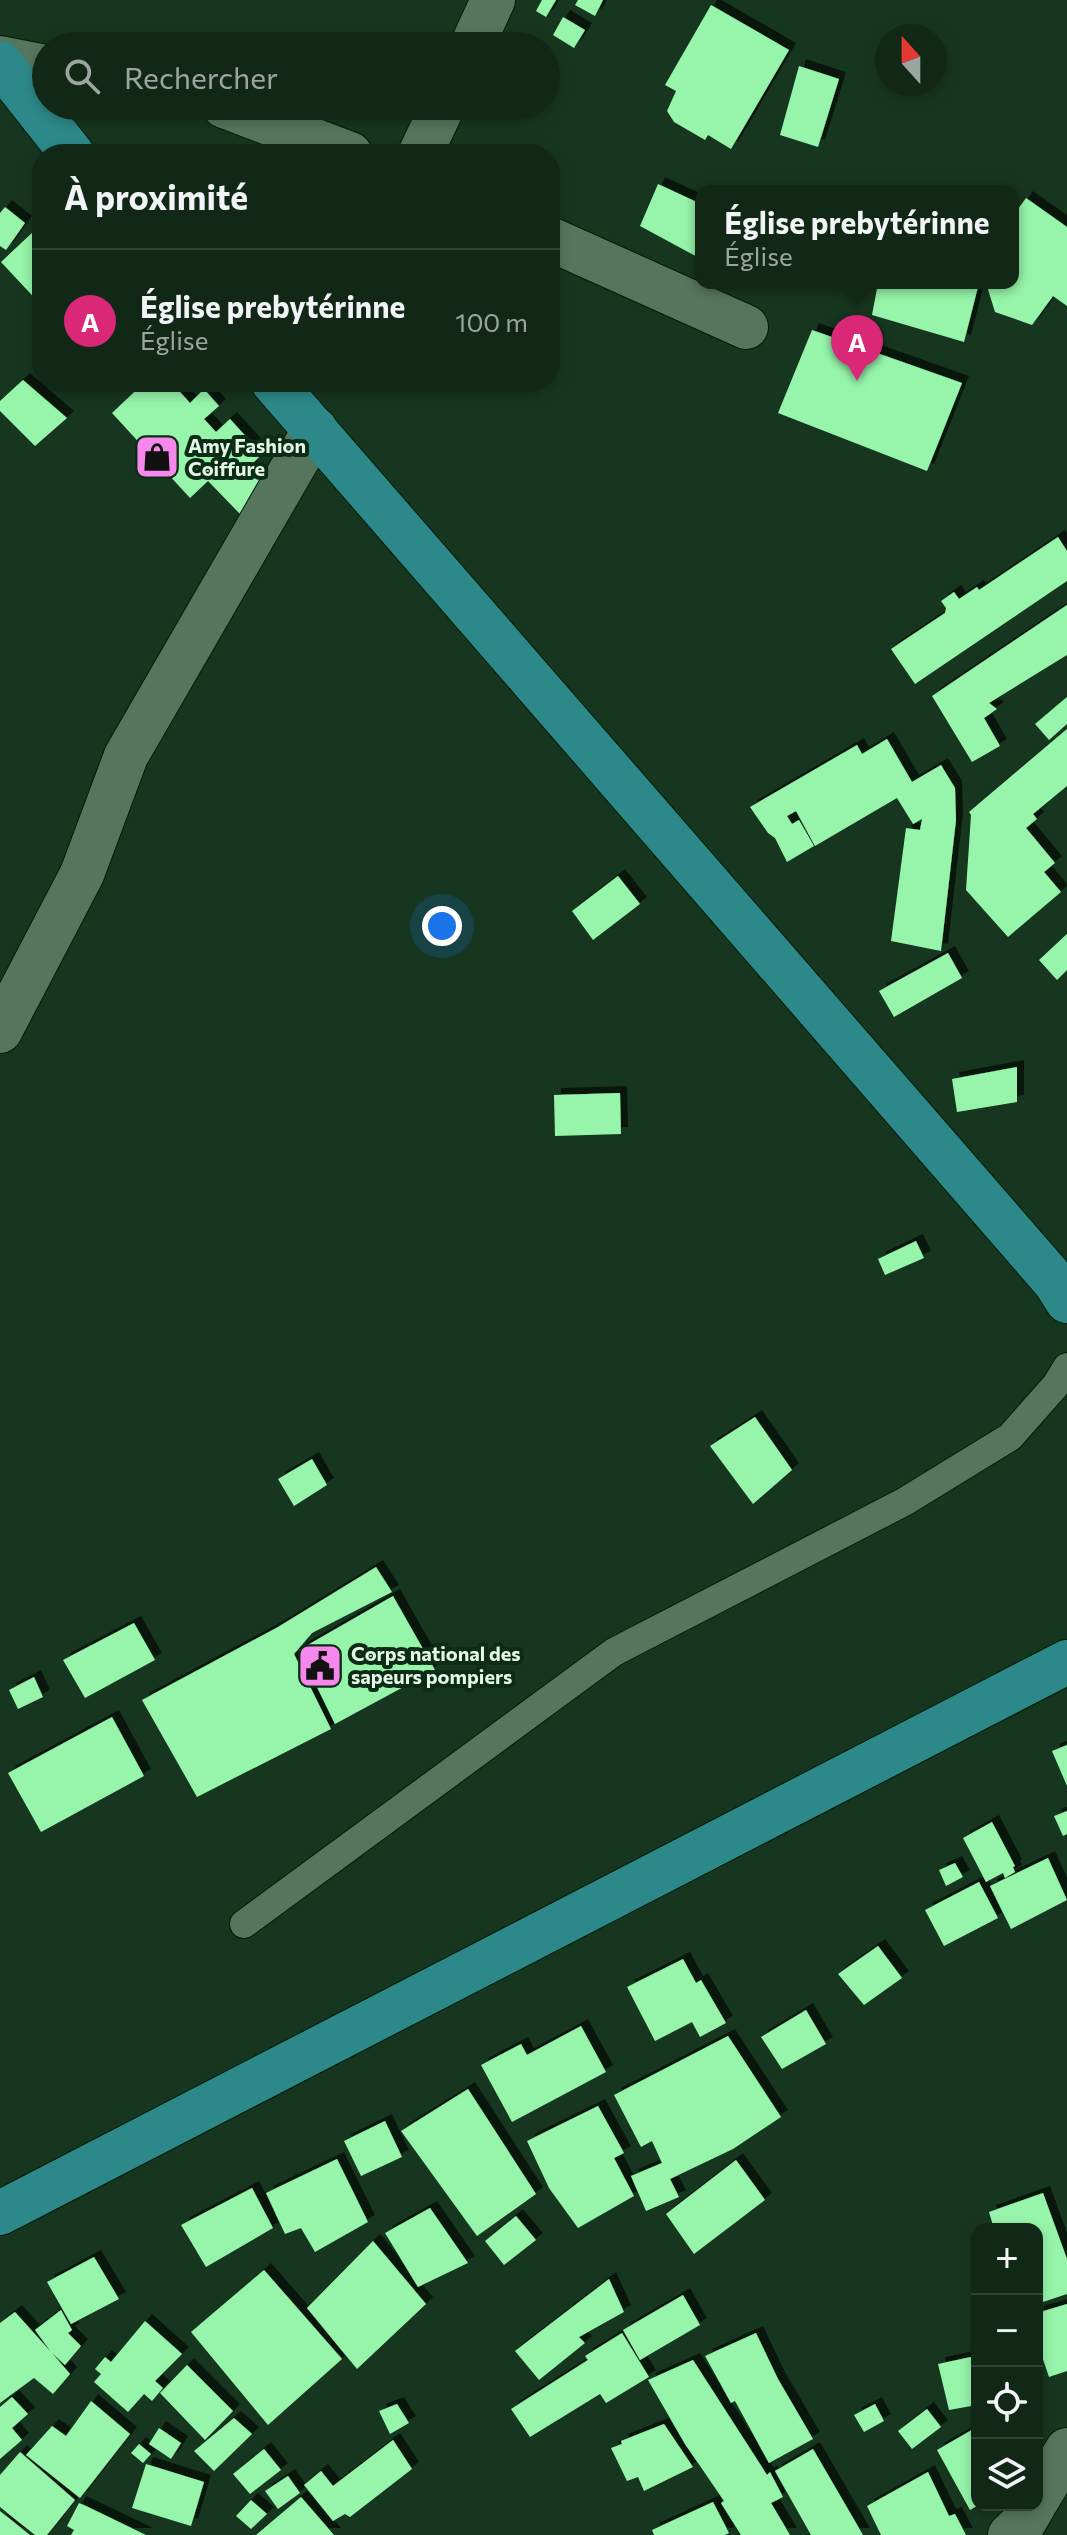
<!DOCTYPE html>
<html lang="fr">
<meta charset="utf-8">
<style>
:root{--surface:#112817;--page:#1a3020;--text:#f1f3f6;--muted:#9ca6a1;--line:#304436;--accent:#db2777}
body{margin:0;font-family:Commissioner,sans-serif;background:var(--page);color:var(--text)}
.controls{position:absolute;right:24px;bottom:24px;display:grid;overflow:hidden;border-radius:16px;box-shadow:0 4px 12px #0003}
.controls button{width:72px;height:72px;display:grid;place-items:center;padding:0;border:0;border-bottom:2px solid var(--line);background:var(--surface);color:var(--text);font:40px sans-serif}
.compass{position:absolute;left:875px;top:24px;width:72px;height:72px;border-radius:50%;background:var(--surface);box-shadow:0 4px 12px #0003;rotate:339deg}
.you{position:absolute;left:442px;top:926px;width:28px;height:28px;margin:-20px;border:6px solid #fff;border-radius:50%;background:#1a73e8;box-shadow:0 0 0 12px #1a73e833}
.badge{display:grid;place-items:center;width:52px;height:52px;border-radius:50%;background:var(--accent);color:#fff;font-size:26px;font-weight:700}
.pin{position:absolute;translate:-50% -66px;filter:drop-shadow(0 2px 4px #0008)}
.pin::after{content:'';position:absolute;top:42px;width:28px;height:24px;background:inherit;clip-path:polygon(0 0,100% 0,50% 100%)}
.popup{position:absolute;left:695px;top:185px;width:324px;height:104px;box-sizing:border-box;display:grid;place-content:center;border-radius:16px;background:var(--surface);filter:drop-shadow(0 2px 6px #0005);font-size:26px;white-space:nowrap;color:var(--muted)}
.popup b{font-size:30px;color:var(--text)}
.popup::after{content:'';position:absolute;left:50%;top:100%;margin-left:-16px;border:16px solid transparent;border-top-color:var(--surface)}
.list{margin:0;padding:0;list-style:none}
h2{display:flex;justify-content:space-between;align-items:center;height:104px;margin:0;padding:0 32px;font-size:34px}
h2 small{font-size:26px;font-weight:400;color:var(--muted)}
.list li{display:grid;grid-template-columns:52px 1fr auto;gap:24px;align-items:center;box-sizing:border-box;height:144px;padding:0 32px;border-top:2px solid var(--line)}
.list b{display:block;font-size:30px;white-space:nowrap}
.list p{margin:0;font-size:26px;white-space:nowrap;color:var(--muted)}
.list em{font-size:26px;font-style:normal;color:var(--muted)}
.icon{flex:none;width:44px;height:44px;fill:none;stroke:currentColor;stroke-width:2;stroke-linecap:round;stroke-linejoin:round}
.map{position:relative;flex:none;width:1067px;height:2535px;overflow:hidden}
.search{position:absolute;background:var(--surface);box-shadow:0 4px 12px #0003;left:32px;top:32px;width:528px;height:88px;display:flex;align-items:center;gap:20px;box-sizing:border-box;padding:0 28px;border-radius:44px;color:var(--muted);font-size:30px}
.panel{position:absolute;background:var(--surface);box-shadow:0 4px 12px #0003;left:32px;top:144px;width:528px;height:248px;border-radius:32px}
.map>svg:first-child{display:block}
.building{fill:#96f5ab;filter:url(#shadow)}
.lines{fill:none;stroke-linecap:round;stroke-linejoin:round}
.lane-casing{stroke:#001d07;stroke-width:30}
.street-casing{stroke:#001d07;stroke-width:46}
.primary-casing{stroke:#001d07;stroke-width:46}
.lane{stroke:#55765c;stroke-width:28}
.street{stroke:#55765c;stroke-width:44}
.primary{stroke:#2d8989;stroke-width:44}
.labels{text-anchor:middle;stroke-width:8;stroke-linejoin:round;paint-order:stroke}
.poi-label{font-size:20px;font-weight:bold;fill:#e5f7e8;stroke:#0c2c15;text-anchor:start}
</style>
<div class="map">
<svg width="1067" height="2535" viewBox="0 0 1067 2535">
<defs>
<filter id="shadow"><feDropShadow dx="7" dy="-7" stdDeviation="0" flood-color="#0009"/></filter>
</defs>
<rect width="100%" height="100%" fill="#17361f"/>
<path class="building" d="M542,0H556L546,17L536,11Z
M578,0H603L595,16L575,5Z
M711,5L789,50L731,149L708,135L705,140L674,122L667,111L676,91L665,85Z
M563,17L585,30L574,48L553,35Z
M799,66L839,79L818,147L780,135Z
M658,184L701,204V259L640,226Z
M1026,198L1067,227V306L1053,296L1032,325L995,312L986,283H1013V216Z
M5,207L25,223L6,250L0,246V213Z
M32,233L42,245V306L1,262Z
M878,283H979L964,342L872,315Z
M812,330L962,383L927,471L778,413Z
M23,380L67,418L35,446L0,411V401Z
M145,382H171L190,403L204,389L219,406L204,419L216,432L230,419L262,454L249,467L268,489L240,514L208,481L190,498L112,413Z
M1058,537L1067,551V581L915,684L891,649L945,613L946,608L941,601L954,592L959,599L977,587L979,590Z
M1067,605V655L989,703L997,709L984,718L1000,746L972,762L932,696Z
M1067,697V724L1049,740L1035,724Z
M1067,729V786L1033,814L1037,819L1026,828L1055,863L1044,872L1061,892L1008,937L966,890L971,815L969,812Z
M887,739L912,782L941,765L955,788L956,820L941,951L891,941L906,828L920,830L922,819L913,824L897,798L815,846L796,811L787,816L792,824L799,820L814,846L787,862L775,838L768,833L750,807L857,745L862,754Z
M618,876L640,904L593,940L572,911Z
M1067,934V970L1057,980L1039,960Z
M948,953L962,978L894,1017L879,991Z
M1017,1067V1102L957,1112L952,1079Z
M620,1093L621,1134L555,1136L554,1095Z
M916,1241L924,1258L885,1275L878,1259Z
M755,1417L792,1470L753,1504L710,1446Z
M312,1459L327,1485L294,1506L278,1479Z
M376,1567L392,1592L312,1633L294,1654L331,1729L197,1797L142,1700L278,1627Z
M393,1596L435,1670L335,1724L299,1650Z
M134,1623L155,1660L85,1698L63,1660Z
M34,1677L43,1697L18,1709L9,1690Z
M112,1717L144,1776L41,1832L8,1773Z
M1067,1745V1786L1052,1751Z
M1067,1811V1834L1063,1836L1054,1816Z
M992,1822L1015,1866L1013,1867L1015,1872L1005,1878L1003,1873L986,1882L963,1838Z
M1048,1858L1067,1900L1011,1929L990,1886Z
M955,1863L963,1877L946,1886L939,1870Z
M979,1882L998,1918L944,1946L925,1910Z
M878,1946L902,1978L864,2005L838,1974Z
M683,1959L696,1983L701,1980L726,2023L700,2037L692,2022L655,2041L627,1987Z
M806,2010L826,2044L782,2069L761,2037Z
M581,2026L606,2072L512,2122L481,2065L521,2044L527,2055Z
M728,2036L781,2117L733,2149L670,2179L679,2197L646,2211L631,2176L662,2163L652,2141L641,2147L614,2095Z
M468,2089L536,2194L477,2236L401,2131Z
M598,2106L624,2153L614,2158L634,2196L578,2228L549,2188L527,2141Z
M385,2121L402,2157L361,2176L344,2141Z
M337,2159L368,2222L315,2252L301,2228L285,2234L266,2193Z
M736,2160L765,2200L694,2254L666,2214Z
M252,2188L273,2228L206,2267L181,2225Z
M1043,2193L1067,2259V2294L1043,2302L1037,2288V2229H994L989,2212Z
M430,2208L468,2263L418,2287L385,2233Z
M516,2216L536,2240L504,2265L485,2241Z
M373,2241L426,2304L357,2369L307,2308Z
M94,2257L119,2299L71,2324L47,2282Z
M264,2270L342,2359L268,2425L191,2332Z
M609,2279L624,2312L579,2337L585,2343L539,2380L515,2351Z
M683,2295L700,2325L640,2360L623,2330Z
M1067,2304V2371L1049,2377L1037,2342V2313Z
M61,2310L72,2330L68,2333L81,2346L65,2365L52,2353L70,2374L53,2394L34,2378L0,2403V2323L15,2312L51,2352L35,2330Z
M145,2321L182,2354L155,2381L163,2388L152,2401L144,2394L128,2412L94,2382L101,2374L95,2369L105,2357L111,2362Z
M622,2333L649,2377L606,2403L600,2394L530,2437L511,2409L588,2360L585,2356Z
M756,2333L778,2379L813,2439L769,2463L735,2401L731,2403L705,2356Z
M971,2357L977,2386V2405L949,2410L938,2364Z
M693,2360L767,2475L770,2472L783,2497L771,2503L790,2535H741L721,2503L724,2501L685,2444L648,2380Z
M187,2365L233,2411L205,2440L160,2393Z
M12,2397L28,2414L12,2428L22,2440L0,2459V2407Z
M91,2401L130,2434L80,2498L26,2455L52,2426L66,2436Z
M397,2404L409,2423L390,2434L379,2411Z
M875,2404L884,2421L864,2432L854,2415Z
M927,2409L941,2427L912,2449L898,2431Z
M234,2418L252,2434L214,2471L194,2451Z
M664,2424L693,2467L644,2491L638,2477L627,2481L611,2448L622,2444L621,2441Z
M977,2427V2506L970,2510L937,2450Z
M159,2428L181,2443L171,2459L149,2444Z
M393,2440L412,2469L350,2517L345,2514L333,2521L304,2485L321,2471L333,2486Z
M139,2444L151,2454L143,2463L131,2453Z
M264,2449L281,2470L250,2494L233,2474Z
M813,2449L863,2535H811L775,2471Z
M20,2452L75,2500L47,2535H35L0,2507V2475Z
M146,2464L204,2482L191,2526L132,2508Z
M928,2472L949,2516L955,2514L966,2535H881L867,2506Z
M288,2476L300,2493L278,2509L265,2491Z
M301,2497L334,2535H256Z
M251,2500L267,2514L251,2529L236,2516Z
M713,2502L729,2533L725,2535H654L652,2530Z
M79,2503L86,2506L146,2535H71L74,2530L67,2526Z
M0,2511L30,2535H0Z"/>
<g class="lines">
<g class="lane-casing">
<path id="lane" d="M244,1924L614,1652L904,1502L1010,1437L1056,1385L1067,1367"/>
</g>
<g class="street-casing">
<path id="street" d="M472,46L493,0
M0,58L46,67
M224,106L350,154
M420,154L443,106
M550,239L746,327
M0,1031L82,874L126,756L315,429
M1037,2500L1067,2450
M1010,2535L1024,2522L1034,2505"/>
</g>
<g class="primary-casing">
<path id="primary" d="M0,63L72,154
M273,382L1055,1282L1067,1301
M0,2213L1067,1662"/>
</g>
<use href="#lane" class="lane"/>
<use href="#street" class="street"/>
<use href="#primary" class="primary"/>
</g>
<defs>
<g id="shop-square" transform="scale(2.3)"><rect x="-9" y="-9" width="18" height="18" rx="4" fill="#f688ed" stroke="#0c2c15"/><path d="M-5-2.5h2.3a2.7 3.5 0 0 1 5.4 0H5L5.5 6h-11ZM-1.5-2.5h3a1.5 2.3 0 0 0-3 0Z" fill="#111"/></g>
<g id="civic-square" transform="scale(2.3)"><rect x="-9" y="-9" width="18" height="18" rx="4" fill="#f688ed" stroke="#0c2c15"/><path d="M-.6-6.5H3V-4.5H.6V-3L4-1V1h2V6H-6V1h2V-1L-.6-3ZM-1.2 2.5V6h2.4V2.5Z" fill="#111"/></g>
</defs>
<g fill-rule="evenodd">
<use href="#shop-square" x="157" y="457"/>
<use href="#civic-square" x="320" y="1666"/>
</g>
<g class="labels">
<g class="poi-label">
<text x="188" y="453">Amy Fashion<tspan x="188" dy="23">Coiffure</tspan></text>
<text x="351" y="1661">Corps national des<tspan x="351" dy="23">sapeurs pompiers</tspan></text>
</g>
</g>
</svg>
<div class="controls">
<button>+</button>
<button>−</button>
<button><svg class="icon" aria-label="locate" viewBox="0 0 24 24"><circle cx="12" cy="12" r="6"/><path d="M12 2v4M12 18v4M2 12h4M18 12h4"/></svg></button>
<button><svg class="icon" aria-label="layers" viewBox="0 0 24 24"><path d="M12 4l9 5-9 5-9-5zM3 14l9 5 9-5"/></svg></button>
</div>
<svg class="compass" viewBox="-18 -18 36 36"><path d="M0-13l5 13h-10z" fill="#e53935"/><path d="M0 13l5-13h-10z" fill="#9ca6a1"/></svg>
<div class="you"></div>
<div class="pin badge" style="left:857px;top:381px">A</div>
<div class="popup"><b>Église prebytérinne</b>Église</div>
<div class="search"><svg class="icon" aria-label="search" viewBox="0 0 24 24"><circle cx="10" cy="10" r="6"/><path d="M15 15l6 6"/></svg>Rechercher</div>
<section class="panel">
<h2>À proximité<small></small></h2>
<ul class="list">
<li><span class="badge">A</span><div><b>Église prebytérinne</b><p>Église</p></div><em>100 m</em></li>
</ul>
</section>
</div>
